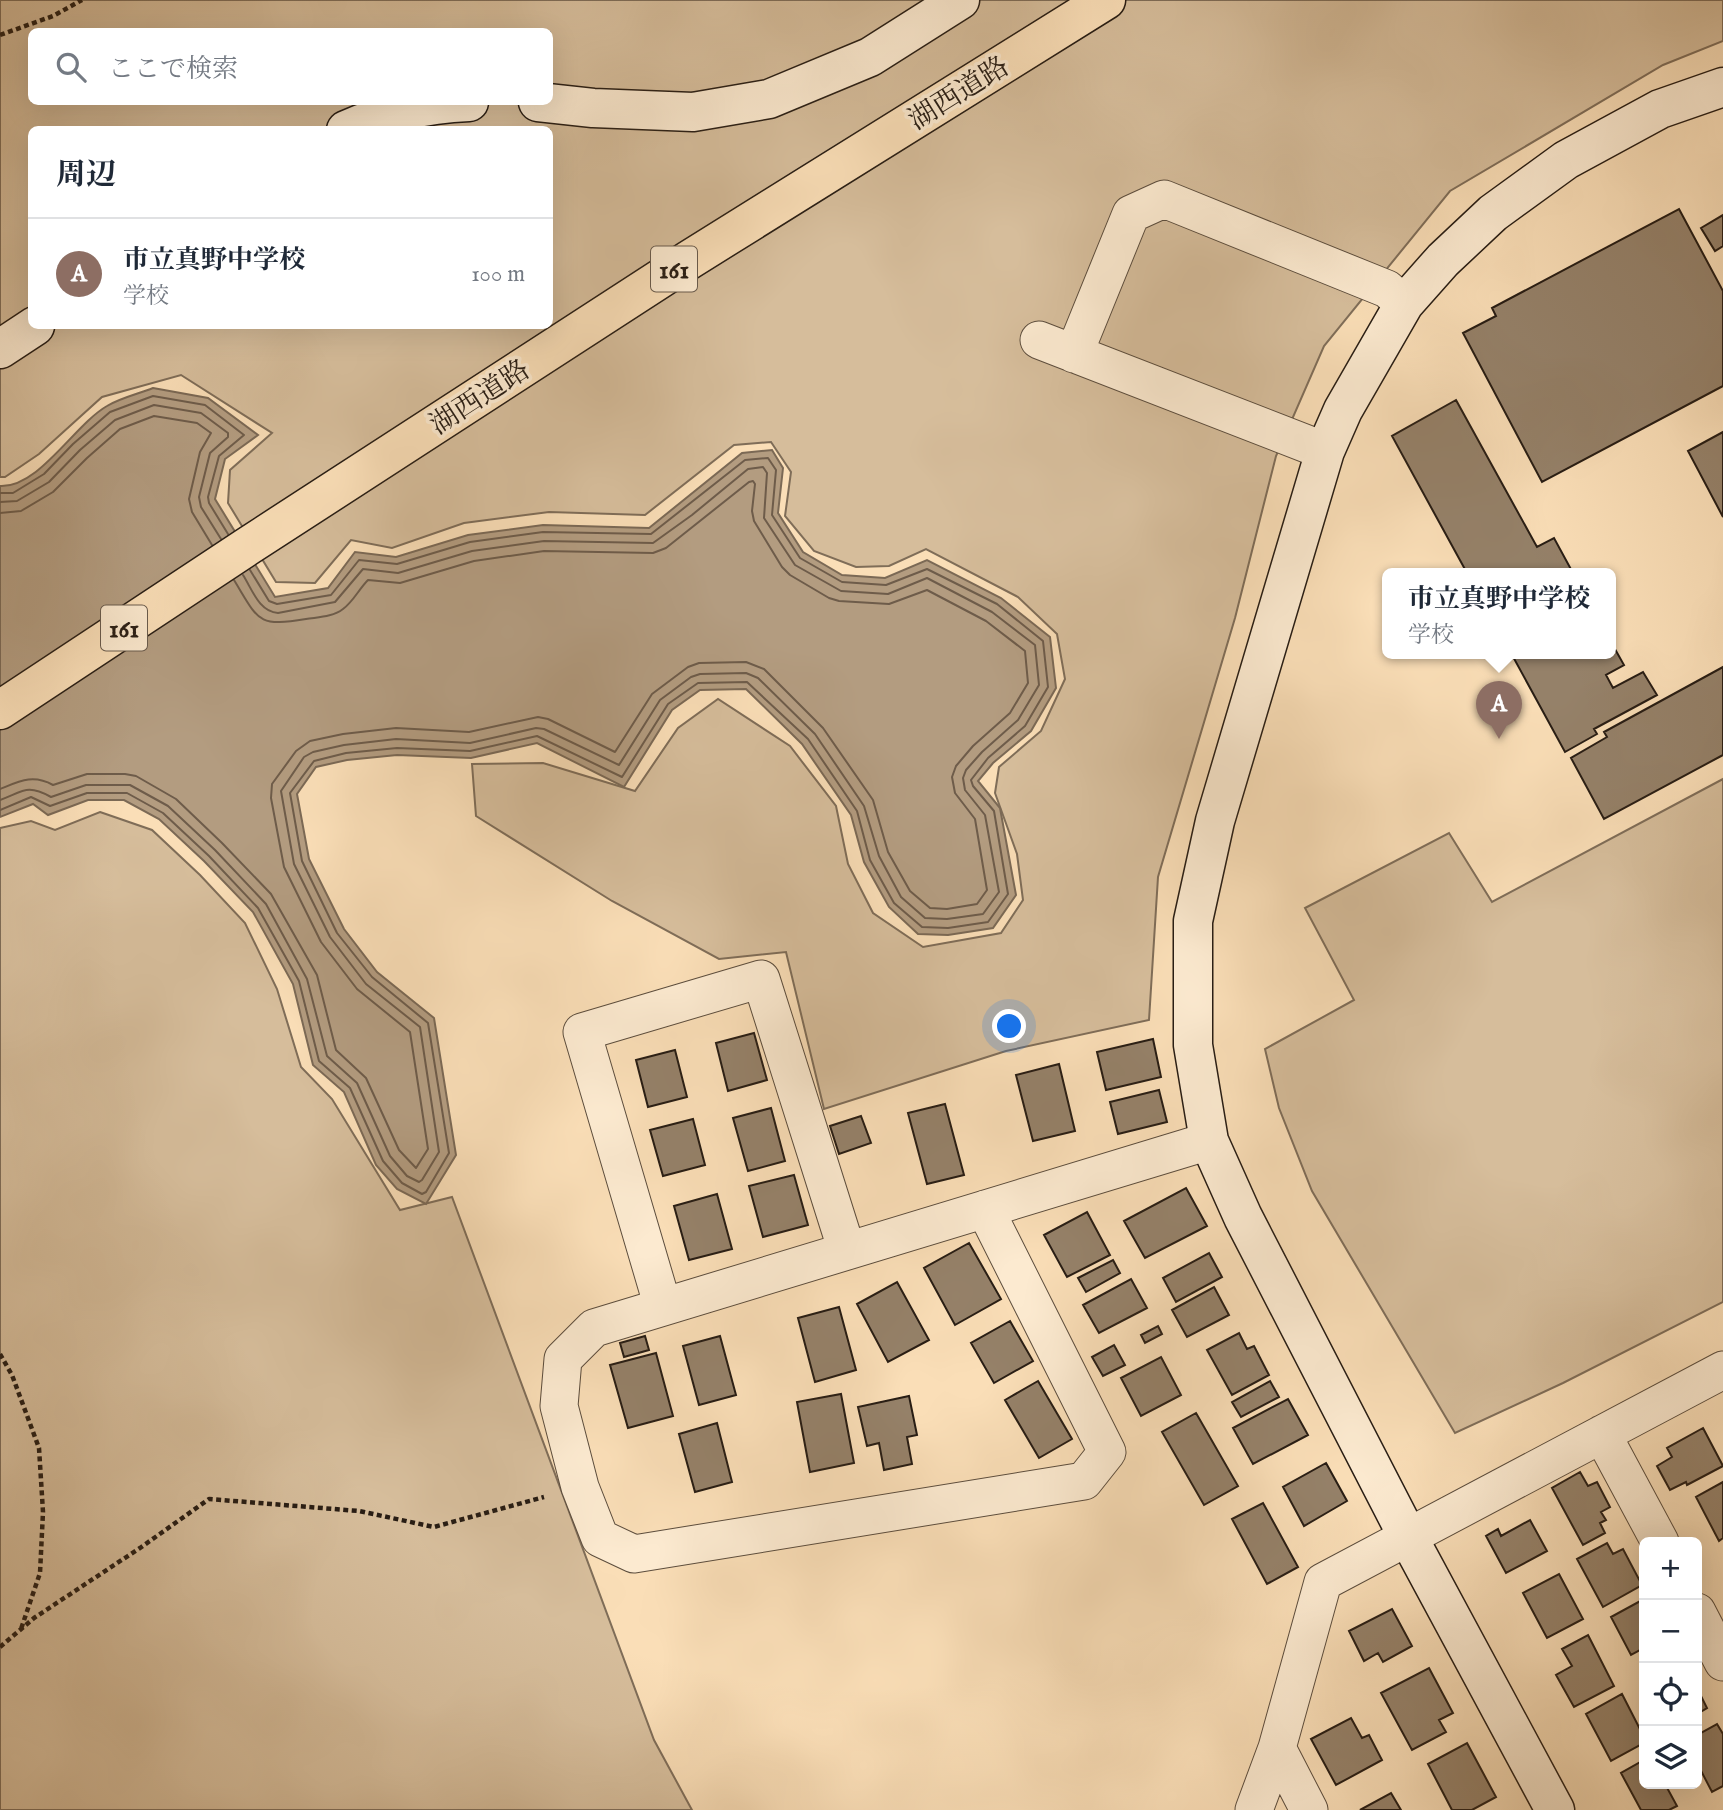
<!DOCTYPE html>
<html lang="ja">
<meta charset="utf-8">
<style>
:root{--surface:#fff;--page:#f2f2f3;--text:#1f2937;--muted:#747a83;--line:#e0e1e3;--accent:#111827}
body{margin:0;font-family:"IM FELL English","Noto Serif JP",serif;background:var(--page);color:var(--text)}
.controls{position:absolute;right:21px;bottom:21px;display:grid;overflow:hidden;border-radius:10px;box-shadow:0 7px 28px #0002}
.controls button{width:63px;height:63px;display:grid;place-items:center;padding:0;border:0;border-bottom:2px solid var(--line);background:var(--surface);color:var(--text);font:35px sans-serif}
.you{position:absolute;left:1010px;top:1027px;width:24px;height:24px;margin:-18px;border:5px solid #fff;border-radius:50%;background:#1a73e8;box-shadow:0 0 0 10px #1a73e833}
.badge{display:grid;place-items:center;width:46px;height:46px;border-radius:50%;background:var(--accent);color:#fff;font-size:23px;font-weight:700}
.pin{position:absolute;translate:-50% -58px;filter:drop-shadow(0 2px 4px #0008)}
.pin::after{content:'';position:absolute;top:37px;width:24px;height:21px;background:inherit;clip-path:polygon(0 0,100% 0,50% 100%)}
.popup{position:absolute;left:1382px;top:568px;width:234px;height:91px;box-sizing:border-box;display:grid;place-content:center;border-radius:10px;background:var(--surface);filter:drop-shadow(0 2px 5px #0005);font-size:23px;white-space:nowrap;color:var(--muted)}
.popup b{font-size:26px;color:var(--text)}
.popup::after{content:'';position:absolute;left:50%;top:100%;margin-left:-14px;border:14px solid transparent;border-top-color:var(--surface)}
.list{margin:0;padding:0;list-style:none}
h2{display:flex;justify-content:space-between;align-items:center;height:91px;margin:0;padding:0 28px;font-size:30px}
h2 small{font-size:23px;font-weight:400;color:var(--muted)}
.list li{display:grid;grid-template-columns:46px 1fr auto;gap:21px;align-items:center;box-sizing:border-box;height:112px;padding:0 28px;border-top:2px solid var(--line)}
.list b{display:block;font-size:26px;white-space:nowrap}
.list p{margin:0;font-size:23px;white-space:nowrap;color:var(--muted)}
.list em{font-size:23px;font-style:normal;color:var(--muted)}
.icon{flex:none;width:38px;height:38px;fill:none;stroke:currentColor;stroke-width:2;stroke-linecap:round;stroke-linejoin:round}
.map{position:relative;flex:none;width:1723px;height:1810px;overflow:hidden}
.search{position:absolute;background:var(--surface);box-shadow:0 7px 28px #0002;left:28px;top:28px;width:525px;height:77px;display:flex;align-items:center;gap:18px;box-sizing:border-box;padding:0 24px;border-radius:10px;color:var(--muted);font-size:26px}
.panel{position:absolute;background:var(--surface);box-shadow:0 7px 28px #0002;left:28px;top:126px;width:525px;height:203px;border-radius:10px}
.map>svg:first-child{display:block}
.green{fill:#d6bd9b;stroke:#7f6d58;stroke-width:2;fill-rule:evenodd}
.water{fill:#b39c80;stroke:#7b6955;stroke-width:2}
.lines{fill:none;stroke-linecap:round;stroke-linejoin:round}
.shore{stroke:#6e5c4a;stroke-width:2}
.building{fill:#958169;stroke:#281d14;stroke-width:2}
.street-casing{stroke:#5c4d3d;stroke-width:39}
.secondary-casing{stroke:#281d14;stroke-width:41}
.highway-casing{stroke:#281d14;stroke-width:41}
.path{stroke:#281d14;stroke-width:4.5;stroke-dasharray:5 3.5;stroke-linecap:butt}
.street{stroke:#fcead0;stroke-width:37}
.secondary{stroke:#fcead0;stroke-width:38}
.highway{stroke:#fadeb7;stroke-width:38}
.labels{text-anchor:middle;stroke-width:7;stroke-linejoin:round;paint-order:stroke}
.shield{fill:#fcead0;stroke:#685a4c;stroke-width:2}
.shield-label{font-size:26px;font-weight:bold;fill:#281d14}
.street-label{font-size:28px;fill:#281d14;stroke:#fcead0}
</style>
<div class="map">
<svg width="1723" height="1810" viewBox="0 0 1723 1810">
<rect width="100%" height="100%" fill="#fadeb7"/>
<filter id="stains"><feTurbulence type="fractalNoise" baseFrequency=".00286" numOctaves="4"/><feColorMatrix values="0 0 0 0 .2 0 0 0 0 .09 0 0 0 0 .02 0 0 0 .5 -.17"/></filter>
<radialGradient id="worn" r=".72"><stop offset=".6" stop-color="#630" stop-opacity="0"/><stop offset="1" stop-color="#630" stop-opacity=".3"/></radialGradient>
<path class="green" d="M0,0H1723V41L1663,65L1450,191L1324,346L1276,456L1235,618L1158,877L1149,1020L1006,1051L824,1109L786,952L719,959L612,901L476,816L472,764L543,763L635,791L678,728L718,699L790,746L836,806L848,864L873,913L923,947L1001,933L1023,900L1017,854L995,793L999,767L1041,731L1065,679L1057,634L1018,597L926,549L889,566L856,567L814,551L785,516L791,472L771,442L734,445L645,515L549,512L464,523L392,548L351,540L315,583L276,582L228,503L230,470L272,433L181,375L102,397L39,454L5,477H0ZM32,32H550V102H32ZM32,130H550V326H32Z
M1723,779V1302L1563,1383L1455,1433L1312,1191L1279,1108L1265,1049L1354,1000L1305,908L1449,833L1492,902Z
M100,812L152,830L200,875L245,923L277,989L301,1067L332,1099L400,1210L452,1197L654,1740L692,1810H0V828L31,821L55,830Z"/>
<path class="water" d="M153,388L208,398L258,435L225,459L215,499L275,597L328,588L355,552L396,557L468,535L543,525L649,528L742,453L772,450L783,468L778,513L803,552L842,575L885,578L927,560L1001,598L1050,637L1056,688L1031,731L993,763L978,781L1000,808L1016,895L993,928L948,935L918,934L889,907L864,862L851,815L802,744L746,689L700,690L672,710L624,787L537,743L471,758L397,755L347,760L316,767L297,794L309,859L344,929L377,972L434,1018L456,1155L426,1204L397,1189L376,1165L344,1092L313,1065L293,984L253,912L204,861L159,819L124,800H88L48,815L33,804L0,817V486C39,488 74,425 107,406C120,398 138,394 153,388Z"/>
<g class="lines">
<path class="shore" d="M0,493H13L44,474L73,444L110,412L153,396L205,405L244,435L219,456L208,497L209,503L228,534
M0,502L17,501L49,482L80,450L115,420L154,405L201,413L228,433V437L210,453L199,497L201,507L221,539
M0,513L21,511L53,492L87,458L120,429L154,416L197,423L211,433L200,452L189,499L192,512L212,545
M0,789C20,781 33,774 53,785L87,774H125L136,776L176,799L222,843L271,894L317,975L336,1050L366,1078L399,1150L416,1168L428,1149L410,1032L357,989L321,942L284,867L271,798L272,784L296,751L310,741L343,734L396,728L469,732L538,717L548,719L615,752L652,694L688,667L699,663L746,662L764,669L823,728L873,800L888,852L910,891L930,908L947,909L977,904L987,890L975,819L955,793L952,777L956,766L973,746L1010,713L1028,683L1025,651L986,621L927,590L889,604L839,601L829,598L790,575L782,567L754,521L752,511L755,484L753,481L749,482L666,548L653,553L544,551L474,561L400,583L368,580C359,589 353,602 343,609C333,617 318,617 306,619C257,627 259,621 234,580
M0,800C24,791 27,784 51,797L86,785H130L168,806L215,850L266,904L307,979L327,1056L357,1083L390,1156L407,1176L419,1182L422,1180L439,1152L420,1027L366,984L330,937L294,864L281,791L304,757L313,752L344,745L396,739L470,743L536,728L544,729L619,765L660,700L691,677L700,674L746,673L758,678L815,734L864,806L879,856L901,897L925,918L947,919L983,914L999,892L985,815L965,790L963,778L966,770L982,752L1018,720L1039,685L1035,645L992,612L927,578L888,594L841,591L795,565L764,518L767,473L763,467L748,469L692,515L653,543L544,541L472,551L398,573L363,569L335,602L278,613C259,612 252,589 243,575
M0,810L31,797L50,806L87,793H127L163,813L209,856L258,908L299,981L319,1061L350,1088L383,1161L402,1183L422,1194L426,1192L449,1153L428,1023L372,977L337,933L302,861L290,793L314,761L346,753L397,748L470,751L537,736L622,777L668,704L698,683L747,682L808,739L857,811L870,860L894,903L922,927L948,928L988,922L1008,894L994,811L973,786L971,780L988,758L1025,726L1048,687L1043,641L997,604L927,569L886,585L842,582L800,558L772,515L776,470L768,458L745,460L651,534L543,532L470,542L397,564L359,560L331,595L277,604L269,601L250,570"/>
</g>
<path class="building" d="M1679,209L1723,291V386L1542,482L1463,333L1496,316L1492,308Z
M1723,215V246L1715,251L1701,228Z
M1456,400L1537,547L1554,538L1573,573H1467L1392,436Z
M1723,432V517L1688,451Z
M1611,642L1624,665L1606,675L1613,688L1643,672L1657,695L1594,729L1597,734L1565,752L1511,653H1611Z
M1723,667V755L1604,819L1571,758L1607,737L1604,732Z
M754,1033L767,1080L728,1091L716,1043Z
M1153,1039L1161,1077L1106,1090L1097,1052Z
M675,1050L687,1097L648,1107L636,1060Z
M1059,1064L1075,1131L1033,1141L1016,1075Z
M1159,1090L1167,1122L1118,1134L1110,1102Z
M945,1104L964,1175L927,1184L908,1113Z
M771,1108L785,1161L748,1171L733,1118Z
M861,1116L871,1143L839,1154L830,1126Z
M693,1119L705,1165L663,1176L650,1130Z
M794,1175L808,1225L763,1237L749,1186Z
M1186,1188L1207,1226L1145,1258L1124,1221Z
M717,1194L732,1249L689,1260L674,1206Z
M1087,1212L1110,1255L1067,1277L1044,1235Z
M969,1243L1001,1299L955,1325L924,1268Z
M1209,1253L1222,1277L1176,1302L1163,1278Z
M1113,1260L1120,1273L1086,1292L1078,1278Z
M1131,1279L1147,1308L1099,1333L1083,1305Z
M897,1282L929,1340L888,1362L857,1304Z
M1214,1287L1229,1315L1187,1337L1172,1310Z
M839,1307L856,1370L815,1382L798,1318Z
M1010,1321L1033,1361L994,1383L971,1343Z
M1158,1326L1162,1334L1145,1343L1141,1335Z
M1239,1333L1247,1349L1254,1346L1269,1375L1232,1395L1207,1350Z
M645,1336L649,1350L624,1357L620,1343Z
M720,1336L736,1395L699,1405L683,1346Z
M1114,1345L1125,1365L1103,1376L1092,1357Z
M656,1353L673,1416L628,1428L610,1365Z
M1161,1357L1181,1395L1141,1416L1121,1378Z
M1038,1381L1072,1439L1039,1458L1005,1400Z
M1270,1381L1279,1397L1241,1417L1232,1402Z
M841,1394L854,1463L810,1472L797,1402Z
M909,1396L917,1435L907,1437L912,1464L884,1470L879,1443L867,1446L858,1407Z
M1288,1399L1308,1435L1253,1464L1233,1428Z
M1196,1413L1238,1486L1204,1505L1162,1432Z
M717,1423L732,1482L695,1492L679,1434Z
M1703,1428L1723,1466L1687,1485L1686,1482L1670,1490L1657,1466L1672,1457L1667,1448Z
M1326,1463L1347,1501L1304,1526L1283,1487Z
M1580,1472L1588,1486L1597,1482L1610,1507L1601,1512L1606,1520L1600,1523L1605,1533L1583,1545L1552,1488Z
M1723,1482V1538L1719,1541L1696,1497Z
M1263,1503L1298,1567L1267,1584L1232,1519Z
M1530,1520L1547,1551L1506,1573L1486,1536L1498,1529L1501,1536Z
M1607,1543L1613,1554L1623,1549L1642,1585L1603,1607L1577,1559Z
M1559,1574L1583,1619L1547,1638L1523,1593Z
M1644,1599V1648L1631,1655L1611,1617Z
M1392,1609L1412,1646L1383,1662L1378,1653L1364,1661L1349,1631Z
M1588,1635L1614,1686L1574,1707L1556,1675L1572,1666L1562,1649Z
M1429,1668L1453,1713L1439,1720L1446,1732L1412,1750L1381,1693Z
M1697,1688L1707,1708L1697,1714Z
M1622,1694L1644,1737V1743L1611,1761L1586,1714Z
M1351,1718L1362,1738L1369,1735L1382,1760L1336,1785L1311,1739Z
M1717,1724L1723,1734V1786L1712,1792L1697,1763V1735Z
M1467,1743L1496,1797L1472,1810H1452L1428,1764Z
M1644,1760V1784H1665L1677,1806L1669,1810H1641L1621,1773Z
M1391,1793L1401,1810H1360Z"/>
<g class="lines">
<g class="street-casing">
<path id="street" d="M1039,340L1325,451
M1074,354L1131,214L1164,199L1387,289L1404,304
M985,1209L1107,1452L1084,1481L634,1554L600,1538L580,1487L559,1406L563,1359L594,1328L1209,1141
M663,1307L582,1032L761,979L847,1251
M1602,1434L1660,1542
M1697,1612L1723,1662
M1277,1748L1309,1810
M1254,1810L1277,1748L1323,1582L1723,1370"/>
</g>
<g class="secondary-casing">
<path id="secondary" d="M538,102L593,108L693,112L769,99L870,57L960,0
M346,130C384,113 428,104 469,102
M0,349L35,326
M1555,1810L1408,1537L1243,1217L1209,1141L1193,1045V921L1215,821L1325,451L1343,410L1404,304L1443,260L1493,213L1566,160L1660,109L1723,87"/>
</g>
<g class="highway-casing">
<path id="highway" d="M0,710L248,546L689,260L1106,0"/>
</g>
<path class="path" d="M0,35L53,16L82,0
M0,1354L12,1375L39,1448L43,1512L40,1573L21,1629
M0,1647L34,1618L140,1548L209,1499L359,1511L434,1527L544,1497"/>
<use href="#street" class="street"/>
<use href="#secondary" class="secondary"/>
<use href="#highway" class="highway"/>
</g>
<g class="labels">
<g class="shield">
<rect x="651" y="246.5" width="46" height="45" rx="5"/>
<rect x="101" y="605.5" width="46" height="45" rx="5"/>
</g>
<g class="shield-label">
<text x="674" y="278">161</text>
<text x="124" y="637">161</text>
</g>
<g class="street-label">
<text transform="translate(958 92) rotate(-32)" y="10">湖西道路</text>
<text transform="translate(479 396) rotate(-33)" y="10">湖西道路</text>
</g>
</g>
<rect width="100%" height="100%" filter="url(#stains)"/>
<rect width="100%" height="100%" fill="url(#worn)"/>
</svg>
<div class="controls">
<button>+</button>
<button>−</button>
<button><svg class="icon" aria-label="locate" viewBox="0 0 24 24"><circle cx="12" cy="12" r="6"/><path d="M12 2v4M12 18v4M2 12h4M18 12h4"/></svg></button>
<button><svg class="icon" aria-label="layers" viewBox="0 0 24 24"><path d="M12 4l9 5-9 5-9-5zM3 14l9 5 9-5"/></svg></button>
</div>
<div class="you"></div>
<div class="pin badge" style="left:1499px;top:739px;background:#8d6e63">A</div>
<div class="popup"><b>市立真野中学校</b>学校</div>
<div class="search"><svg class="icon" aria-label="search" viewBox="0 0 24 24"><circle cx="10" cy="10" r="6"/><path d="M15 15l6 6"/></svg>ここで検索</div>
<section class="panel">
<h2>周辺<small></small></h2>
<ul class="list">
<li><span class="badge" style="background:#8d6e63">A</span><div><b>市立真野中学校</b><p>学校</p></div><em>100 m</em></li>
</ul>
</section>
</div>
